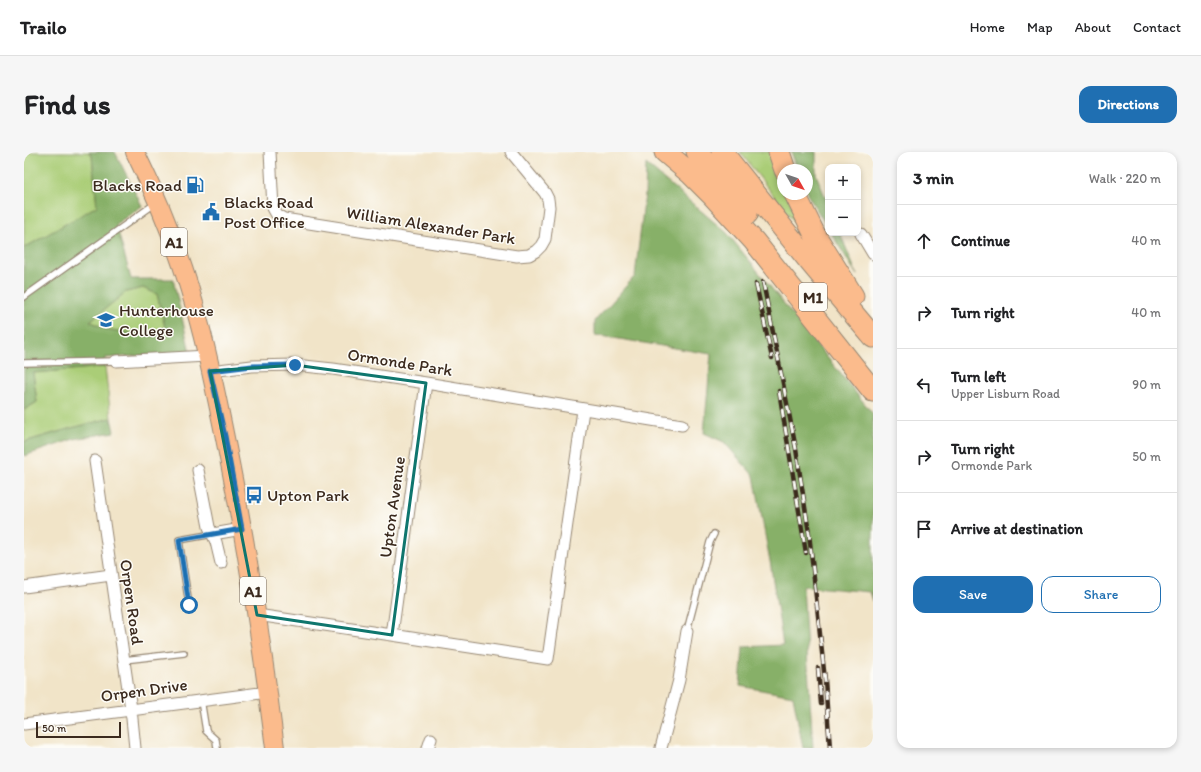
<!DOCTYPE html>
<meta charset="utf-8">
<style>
:root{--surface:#fff;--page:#f6f6f6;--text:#202124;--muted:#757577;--line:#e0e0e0;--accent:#1f6fb2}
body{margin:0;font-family:Itim,sans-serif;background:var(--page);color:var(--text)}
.controls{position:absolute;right:12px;top:12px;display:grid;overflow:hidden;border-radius:8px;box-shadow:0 2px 6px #0003}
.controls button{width:36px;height:36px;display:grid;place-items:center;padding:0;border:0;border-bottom:1px solid var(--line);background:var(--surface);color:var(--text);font:20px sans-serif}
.compass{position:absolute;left:753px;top:12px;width:36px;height:36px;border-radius:50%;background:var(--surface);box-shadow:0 2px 6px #0003;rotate:130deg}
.scale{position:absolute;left:12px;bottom:10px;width:85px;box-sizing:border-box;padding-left:4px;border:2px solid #3b2a1e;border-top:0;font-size:11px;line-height:14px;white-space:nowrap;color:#3b2a1e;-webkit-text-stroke:3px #fdfcf7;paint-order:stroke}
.stop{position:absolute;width:12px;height:12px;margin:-9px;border:3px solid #1f6fb2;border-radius:50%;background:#fff}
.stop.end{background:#1f6fb2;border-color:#fff;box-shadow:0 1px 4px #0008}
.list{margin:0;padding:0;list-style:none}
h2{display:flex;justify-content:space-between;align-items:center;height:52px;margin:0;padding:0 16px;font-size:17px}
h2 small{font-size:13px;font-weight:400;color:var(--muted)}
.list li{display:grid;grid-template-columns:26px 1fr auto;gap:12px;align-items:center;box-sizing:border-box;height:72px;padding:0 16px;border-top:1px solid var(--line)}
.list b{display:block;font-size:15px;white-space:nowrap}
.list p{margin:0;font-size:13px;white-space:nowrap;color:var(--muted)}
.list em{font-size:13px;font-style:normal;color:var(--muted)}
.actions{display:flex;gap:8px;padding:12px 16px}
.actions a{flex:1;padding:9px 0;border:1px solid var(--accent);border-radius:12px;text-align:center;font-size:14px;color:var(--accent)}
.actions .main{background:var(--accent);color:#fff}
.icon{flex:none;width:22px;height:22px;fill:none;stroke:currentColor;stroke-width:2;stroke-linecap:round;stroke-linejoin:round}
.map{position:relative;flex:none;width:849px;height:596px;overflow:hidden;border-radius:12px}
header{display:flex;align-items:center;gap:24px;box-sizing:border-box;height:56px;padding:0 20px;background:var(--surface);border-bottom:1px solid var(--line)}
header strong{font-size:19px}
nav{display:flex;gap:22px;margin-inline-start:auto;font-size:14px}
.intro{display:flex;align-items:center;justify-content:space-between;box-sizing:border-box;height:96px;padding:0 24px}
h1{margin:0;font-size:28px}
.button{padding:10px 18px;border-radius:12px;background:var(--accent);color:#fff;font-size:14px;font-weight:700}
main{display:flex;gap:24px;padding:0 24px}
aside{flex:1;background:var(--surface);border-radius:12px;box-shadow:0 2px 6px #0003}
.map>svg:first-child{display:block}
.green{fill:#aacd77;stroke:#727c4a}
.forest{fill:#87b068;stroke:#616d43;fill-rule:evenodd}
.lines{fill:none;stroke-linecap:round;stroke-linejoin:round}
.lane-casing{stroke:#968773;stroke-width:8}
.street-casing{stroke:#968773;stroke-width:13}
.primary-casing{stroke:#968773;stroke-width:20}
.highway-casing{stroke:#968773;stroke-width:23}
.lane{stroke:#fff;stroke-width:5.5}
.street{stroke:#fff;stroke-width:11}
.primary{stroke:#fbbb8c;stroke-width:18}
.highway{stroke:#fbbb8c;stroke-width:21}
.rail-casing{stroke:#3b2a1e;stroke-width:4.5}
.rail{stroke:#fdfcf7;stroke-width:3;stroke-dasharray:9;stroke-linecap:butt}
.route{stroke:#1f6fb2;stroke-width:5}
.marked{fill:none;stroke:#0f766e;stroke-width:3;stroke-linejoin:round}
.labels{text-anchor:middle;stroke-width:3;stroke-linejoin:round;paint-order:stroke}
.shield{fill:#fdfcf7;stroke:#75695f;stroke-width:1}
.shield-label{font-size:16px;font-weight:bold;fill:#3b2a1e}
.poi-label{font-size:17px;fill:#3b2a1e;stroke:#fdfcf7;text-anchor:start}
.street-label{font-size:17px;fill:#3b2a1e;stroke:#fdfcf7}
</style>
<header>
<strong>Trailo</strong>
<nav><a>Home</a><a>Map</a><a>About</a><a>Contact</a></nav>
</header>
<div class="intro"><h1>Find us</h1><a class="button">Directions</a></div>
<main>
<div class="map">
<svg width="849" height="596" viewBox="0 0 849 596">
<rect width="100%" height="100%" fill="#fdfcf7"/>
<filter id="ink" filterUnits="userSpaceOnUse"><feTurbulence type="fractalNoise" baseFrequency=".025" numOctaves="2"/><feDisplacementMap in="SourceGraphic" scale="8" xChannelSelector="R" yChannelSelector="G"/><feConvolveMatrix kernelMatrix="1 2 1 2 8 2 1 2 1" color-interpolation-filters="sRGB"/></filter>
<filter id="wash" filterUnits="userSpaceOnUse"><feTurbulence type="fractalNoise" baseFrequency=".012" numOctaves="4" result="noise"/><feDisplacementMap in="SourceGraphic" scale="16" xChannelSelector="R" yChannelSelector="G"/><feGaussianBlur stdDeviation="0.9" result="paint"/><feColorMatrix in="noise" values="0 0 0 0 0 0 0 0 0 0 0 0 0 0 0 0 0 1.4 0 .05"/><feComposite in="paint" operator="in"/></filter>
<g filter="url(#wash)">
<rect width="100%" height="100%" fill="#f1e4c8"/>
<path class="green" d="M0,0H65L68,4L73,54L0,96Z
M716,0H749L759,32V42H763L779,81Z
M119,136L133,142L141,175L132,185L81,177L66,169L102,140Z
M81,215L87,266L44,277L0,290V258L13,250L9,221Z"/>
<path class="forest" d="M65,0H91L118,54L92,72L107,127H149L166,200L81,206V215L9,221L13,250L0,258V96L73,54L68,4ZM119,136L133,142L141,175L132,185L81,177L66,169L102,140Z
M767,0H792V22L804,52V76L783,42V18H774Z
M622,12L703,81L849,262V449L846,440L779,434L789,596H779L769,544L716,534L719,495L759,493L746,409L730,324L700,290L680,281L687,202L571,183V169L611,124L621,42Z
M807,81H816L833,123Z
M87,266L90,280L50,287L0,304V290L44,277Z"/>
</g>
<g filter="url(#ink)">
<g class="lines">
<g class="lane-casing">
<path id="lane" d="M0,145L132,51
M0,211L92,209
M165,453L155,388L189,382
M663,479L686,390L690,382
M100,508L160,501
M177,548L182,579L192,588L193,596"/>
</g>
<g class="street-casing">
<path id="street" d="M246,0L249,56L253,63L260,67L493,104L505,103L512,99L517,94L521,87L525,55L524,47L521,41L487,0
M837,82L849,102
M92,209L183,204
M186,219L228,214L271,213L309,217L402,231L658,273
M71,309L107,557L111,596
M174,318L185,375L192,390L197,411
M189,382L218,377
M0,435L87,423
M233,463L368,483L524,507L559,258
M368,483L402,231
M0,572L244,540
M404,596L407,587
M637,596L655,528L663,479"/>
</g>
<g class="primary-casing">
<path id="primary" d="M111,0C138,55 160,112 175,170C189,222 199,275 209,327C226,416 240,506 251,596"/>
</g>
<g class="highway-casing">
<path id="highway" d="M641,0L667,22L687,42L730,89L849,239
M673,0L723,62
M698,0L786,110L849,185
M755,0L761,18
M771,42L791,83L829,144"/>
</g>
<use href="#lane" class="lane"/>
<use href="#street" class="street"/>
<use href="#primary" class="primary"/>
<use href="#highway" class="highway"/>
<g class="rail-casing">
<path id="rail" d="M739,130L772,297L785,381L801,528L806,596
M732,132L748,206
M755,239L782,401
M794,516L797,552"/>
</g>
<use href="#rail" class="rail"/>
</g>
</g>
<g class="lines" filter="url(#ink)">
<path class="route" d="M165,453L155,388L218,377L201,284L186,219L228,214L271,213"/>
</g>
<path class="marked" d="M271,213L402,231L368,483L233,463L186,219Z"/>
<defs>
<g id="fuel-bare" transform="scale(1.38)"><path d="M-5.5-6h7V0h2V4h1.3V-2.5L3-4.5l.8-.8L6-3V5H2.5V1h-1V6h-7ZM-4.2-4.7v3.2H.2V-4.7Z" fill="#1f6fb2" stroke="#fdfcf7" stroke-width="2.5" paint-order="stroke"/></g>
<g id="civic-bare" transform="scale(1.38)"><path d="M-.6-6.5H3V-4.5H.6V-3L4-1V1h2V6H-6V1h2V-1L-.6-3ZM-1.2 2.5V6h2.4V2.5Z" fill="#1f6fb2" stroke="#fdfcf7" stroke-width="2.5" paint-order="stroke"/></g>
<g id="school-bare" transform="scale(1.38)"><path d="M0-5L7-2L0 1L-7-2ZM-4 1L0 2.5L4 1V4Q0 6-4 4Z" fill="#1f6fb2" stroke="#fdfcf7" stroke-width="2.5" paint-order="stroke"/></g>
<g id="bus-bare" transform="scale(1.38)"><path d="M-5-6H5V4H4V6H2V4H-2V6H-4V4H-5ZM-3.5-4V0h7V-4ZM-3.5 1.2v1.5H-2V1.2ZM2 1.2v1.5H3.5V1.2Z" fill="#1f6fb2" stroke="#fdfcf7" stroke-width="2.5" paint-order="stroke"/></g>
</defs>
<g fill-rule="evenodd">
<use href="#fuel-bare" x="171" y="33"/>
<use href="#civic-bare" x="187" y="60"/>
<use href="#school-bare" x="82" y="168"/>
<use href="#bus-bare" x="230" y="343"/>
</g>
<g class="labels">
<g class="shield">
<rect x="137" y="76" width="26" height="28" rx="3"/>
<rect x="775" y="131" width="28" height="28" rx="3"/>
<rect x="216" y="425" width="26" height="28" rx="3"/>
</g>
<g class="shield-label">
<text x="150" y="96">A1</text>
<text x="789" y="151">M1</text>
<text x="229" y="445">A1</text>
</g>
<g class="poi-label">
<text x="158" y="39" text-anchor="end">Blacks Road</text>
<text x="200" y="56">Blacks Road<tspan x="200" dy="20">Post Office</tspan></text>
<text x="95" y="164">Hunterhouse<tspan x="95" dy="20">College</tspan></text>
<text x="243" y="349">Upton Park</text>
</g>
<g class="street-label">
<text transform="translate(407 73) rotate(9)" y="6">William Alexander Park</text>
<text transform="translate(376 210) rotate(9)" y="6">Ormonde Park</text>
<text transform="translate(368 355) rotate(-82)" y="6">Upton Avenue</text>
<text transform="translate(108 450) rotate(82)" y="6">Orpen Road</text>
<text transform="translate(120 538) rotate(-8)" y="6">Orpen Drive</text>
</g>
</g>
</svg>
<div class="controls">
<button>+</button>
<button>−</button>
</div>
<svg class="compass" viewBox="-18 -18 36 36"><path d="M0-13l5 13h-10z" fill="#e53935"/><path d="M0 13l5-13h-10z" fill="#757577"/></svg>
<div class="scale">50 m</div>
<div class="stop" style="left:165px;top:453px"></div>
<div class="stop end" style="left:271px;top:213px"></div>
</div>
<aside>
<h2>3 min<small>Walk · 220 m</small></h2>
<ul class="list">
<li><svg class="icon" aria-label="ahead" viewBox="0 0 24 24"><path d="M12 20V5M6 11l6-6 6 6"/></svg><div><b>Continue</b></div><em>40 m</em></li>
<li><svg class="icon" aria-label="right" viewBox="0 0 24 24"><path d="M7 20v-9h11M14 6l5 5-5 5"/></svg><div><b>Turn right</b></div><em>40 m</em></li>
<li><svg class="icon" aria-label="left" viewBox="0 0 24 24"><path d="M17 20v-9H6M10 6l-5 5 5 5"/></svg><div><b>Turn left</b><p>Upper Lisburn Road</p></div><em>90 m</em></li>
<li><svg class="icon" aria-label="right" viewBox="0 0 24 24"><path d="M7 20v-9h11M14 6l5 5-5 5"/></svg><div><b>Turn right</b><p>Ormonde Park</p></div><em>50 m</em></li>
<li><svg class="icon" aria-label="arrive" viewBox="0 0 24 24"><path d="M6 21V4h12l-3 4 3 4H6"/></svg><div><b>Arrive at destination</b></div></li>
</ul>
<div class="actions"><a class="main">Save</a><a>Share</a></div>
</aside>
</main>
